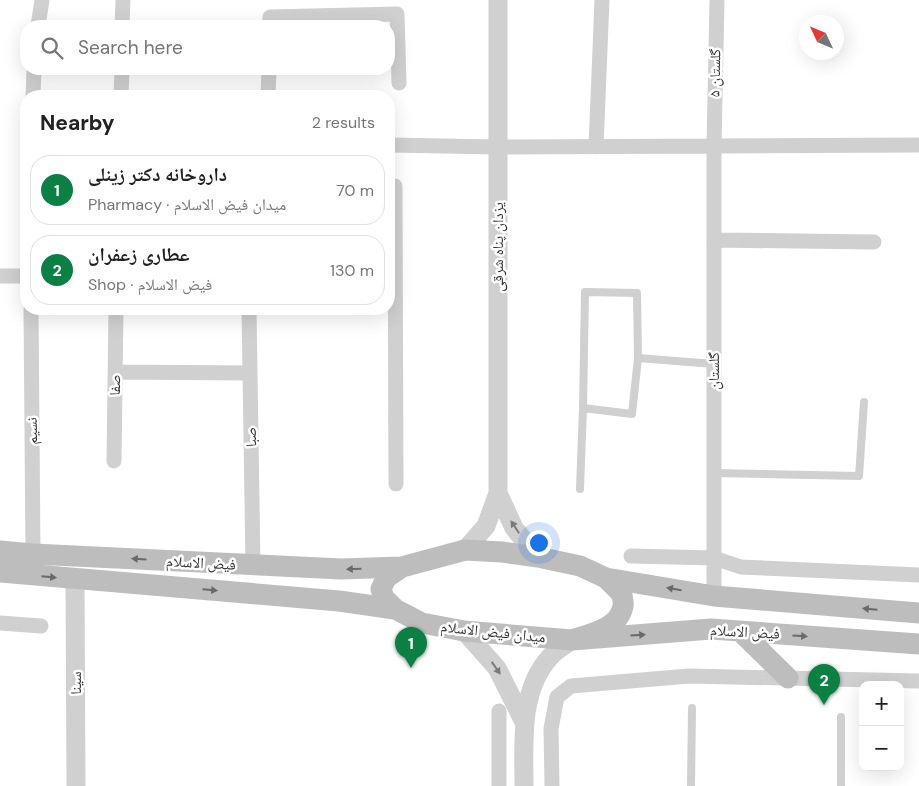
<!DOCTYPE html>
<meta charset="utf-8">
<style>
:root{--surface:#fff;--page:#f2f2f2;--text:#222;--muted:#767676;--line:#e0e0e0;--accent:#0b8043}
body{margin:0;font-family:"DM Sans","Noto Naskh Arabic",sans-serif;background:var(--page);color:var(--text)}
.controls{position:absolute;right:15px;bottom:15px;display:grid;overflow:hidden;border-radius:10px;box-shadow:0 5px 20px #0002}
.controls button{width:45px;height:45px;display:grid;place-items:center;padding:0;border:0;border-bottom:1px solid var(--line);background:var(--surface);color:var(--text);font:25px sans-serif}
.compass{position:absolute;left:799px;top:15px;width:45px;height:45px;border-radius:50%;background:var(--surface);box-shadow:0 5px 20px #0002;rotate:314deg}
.you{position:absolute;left:538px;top:542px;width:18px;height:18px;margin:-12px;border:4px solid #fff;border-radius:50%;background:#1a73e8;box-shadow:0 0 0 8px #1a73e833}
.badge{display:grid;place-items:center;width:32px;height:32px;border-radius:50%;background:var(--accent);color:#fff;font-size:16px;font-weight:700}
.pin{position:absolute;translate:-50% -41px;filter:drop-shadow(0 1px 2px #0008)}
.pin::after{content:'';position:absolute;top:26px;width:18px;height:15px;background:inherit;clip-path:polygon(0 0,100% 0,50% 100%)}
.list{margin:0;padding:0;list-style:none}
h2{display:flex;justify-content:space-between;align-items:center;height:65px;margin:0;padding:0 20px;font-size:21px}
h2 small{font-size:16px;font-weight:400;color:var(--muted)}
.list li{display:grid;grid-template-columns:32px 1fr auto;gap:15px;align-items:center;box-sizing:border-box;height:70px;margin:0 10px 10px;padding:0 10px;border:1px solid var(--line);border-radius:20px}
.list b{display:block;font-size:19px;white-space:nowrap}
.list p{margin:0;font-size:16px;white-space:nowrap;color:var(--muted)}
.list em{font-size:16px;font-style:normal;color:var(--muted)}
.icon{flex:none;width:28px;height:28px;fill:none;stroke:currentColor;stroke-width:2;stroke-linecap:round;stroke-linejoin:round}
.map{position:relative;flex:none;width:919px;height:786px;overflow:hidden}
.search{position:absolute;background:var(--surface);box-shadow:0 5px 20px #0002;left:20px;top:20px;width:375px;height:55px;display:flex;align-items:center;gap:12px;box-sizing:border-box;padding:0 18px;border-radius:20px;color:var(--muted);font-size:19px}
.panel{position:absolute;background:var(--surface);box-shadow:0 5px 20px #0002;left:20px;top:90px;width:375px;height:225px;border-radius:20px}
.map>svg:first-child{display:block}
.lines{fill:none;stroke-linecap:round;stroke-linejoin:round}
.service{stroke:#d0d0d0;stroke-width:8}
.minor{stroke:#d0d0d0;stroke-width:15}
.tertiary{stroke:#d0d0d0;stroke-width:19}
.secondary{stroke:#bdbdbd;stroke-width:21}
.oneway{fill:#7a7a7a}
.oneway2{fill:#6a6a6a}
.labels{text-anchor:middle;stroke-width:5;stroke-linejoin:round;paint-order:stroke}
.street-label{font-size:15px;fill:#333;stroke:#fff}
</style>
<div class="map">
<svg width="919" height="786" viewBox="0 0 919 786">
<rect width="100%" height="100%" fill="#fff"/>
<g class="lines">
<path class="service" d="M638,358L632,414L583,408L585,292L637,293L638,358L714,364
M714,473L859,476L864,402
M580,489L583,408
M691,786L692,708
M841,786V717"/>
<path class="minor" d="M38,26L42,0
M122,26L123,0
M269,26L270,17L397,14L399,83
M33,96L34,69
M121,96L122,69
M268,96L269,69
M389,145L498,147L919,145
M596,147L602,0
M395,186L396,484
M714,240L874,242
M0,276H26
M31,309L33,554
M249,309L253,566
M115,372L250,373
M114,461L116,309
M631,556L714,558L741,567L919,575
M714,596V146L717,0
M0,623L41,626
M499,786V711
M552,786L551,729L557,697L571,686L689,676L919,681"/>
<path class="tertiary" d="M498,493L514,528L538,557
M465,550L486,526L498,493V0
M75,579L76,786
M464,631L497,668L524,722
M524,786C524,743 519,691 550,657C556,650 565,645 572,640"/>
<path class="secondary" d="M0,551L33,554L341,569L402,567
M0,572L339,601L395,609
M606,578L714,596L919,613
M741,632L788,678
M572,640C590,634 619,629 623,606C624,603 622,597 622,594L606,578L580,566L538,557L502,552L465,550L402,567L386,578L381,589L384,598L395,609L422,623L464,631L572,640L711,629L919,644"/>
</g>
<defs><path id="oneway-solid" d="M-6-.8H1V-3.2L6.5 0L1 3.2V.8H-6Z" transform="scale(1.25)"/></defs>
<g class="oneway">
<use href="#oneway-solid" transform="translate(515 527) rotate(-123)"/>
<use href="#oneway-solid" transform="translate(496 668) rotate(55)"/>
</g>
<g class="oneway2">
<use href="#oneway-solid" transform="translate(139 559) rotate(-177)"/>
<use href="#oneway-solid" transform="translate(354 569) rotate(178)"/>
<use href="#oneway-solid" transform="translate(49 577) rotate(5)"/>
<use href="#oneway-solid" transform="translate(674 589) rotate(-170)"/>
<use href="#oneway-solid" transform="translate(210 590) rotate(5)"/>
<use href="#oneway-solid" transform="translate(870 609) rotate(-175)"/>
<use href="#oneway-solid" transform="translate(638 635) rotate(-4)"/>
<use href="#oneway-solid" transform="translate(800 636) rotate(4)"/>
</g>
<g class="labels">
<g class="street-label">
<text transform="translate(715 73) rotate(-89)" y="5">گلستان ۵</text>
<text transform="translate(498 247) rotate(-90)" y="5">یزدان پناه شرقی</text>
<text transform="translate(714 371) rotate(-90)" y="5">گلستان</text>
<text transform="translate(115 385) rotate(-89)" y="5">صفا</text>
<text transform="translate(32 431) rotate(-91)" y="5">نسیم</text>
<text transform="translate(251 437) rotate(-91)" y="5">صبا</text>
<text transform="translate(201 563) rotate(3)" y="5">فیض الاسلام</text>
<text transform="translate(493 632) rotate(6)" y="5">میدان فیض الاسلام</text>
<text transform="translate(745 632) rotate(3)" y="5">فیض الاسلام</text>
<text transform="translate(76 683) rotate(-90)" y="5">سینا</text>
</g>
</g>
</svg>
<div class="controls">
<button>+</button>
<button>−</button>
</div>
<svg class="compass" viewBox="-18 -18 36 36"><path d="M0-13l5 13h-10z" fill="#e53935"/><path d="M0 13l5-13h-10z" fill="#767676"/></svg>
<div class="you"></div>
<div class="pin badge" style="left:411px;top:668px">1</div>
<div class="pin badge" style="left:824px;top:705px">2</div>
<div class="search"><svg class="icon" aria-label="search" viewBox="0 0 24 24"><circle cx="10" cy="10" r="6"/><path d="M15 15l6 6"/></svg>Search here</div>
<section class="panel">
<h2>Nearby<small>2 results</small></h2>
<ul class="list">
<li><span class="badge">1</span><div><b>داروخانه دکتر زینلی</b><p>Pharmacy · میدان فیض الاسلام</p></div><em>70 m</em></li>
<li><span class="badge">2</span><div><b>عطاری زعفران</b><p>Shop · فیض الاسلام</p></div><em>130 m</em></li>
</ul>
</section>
</div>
